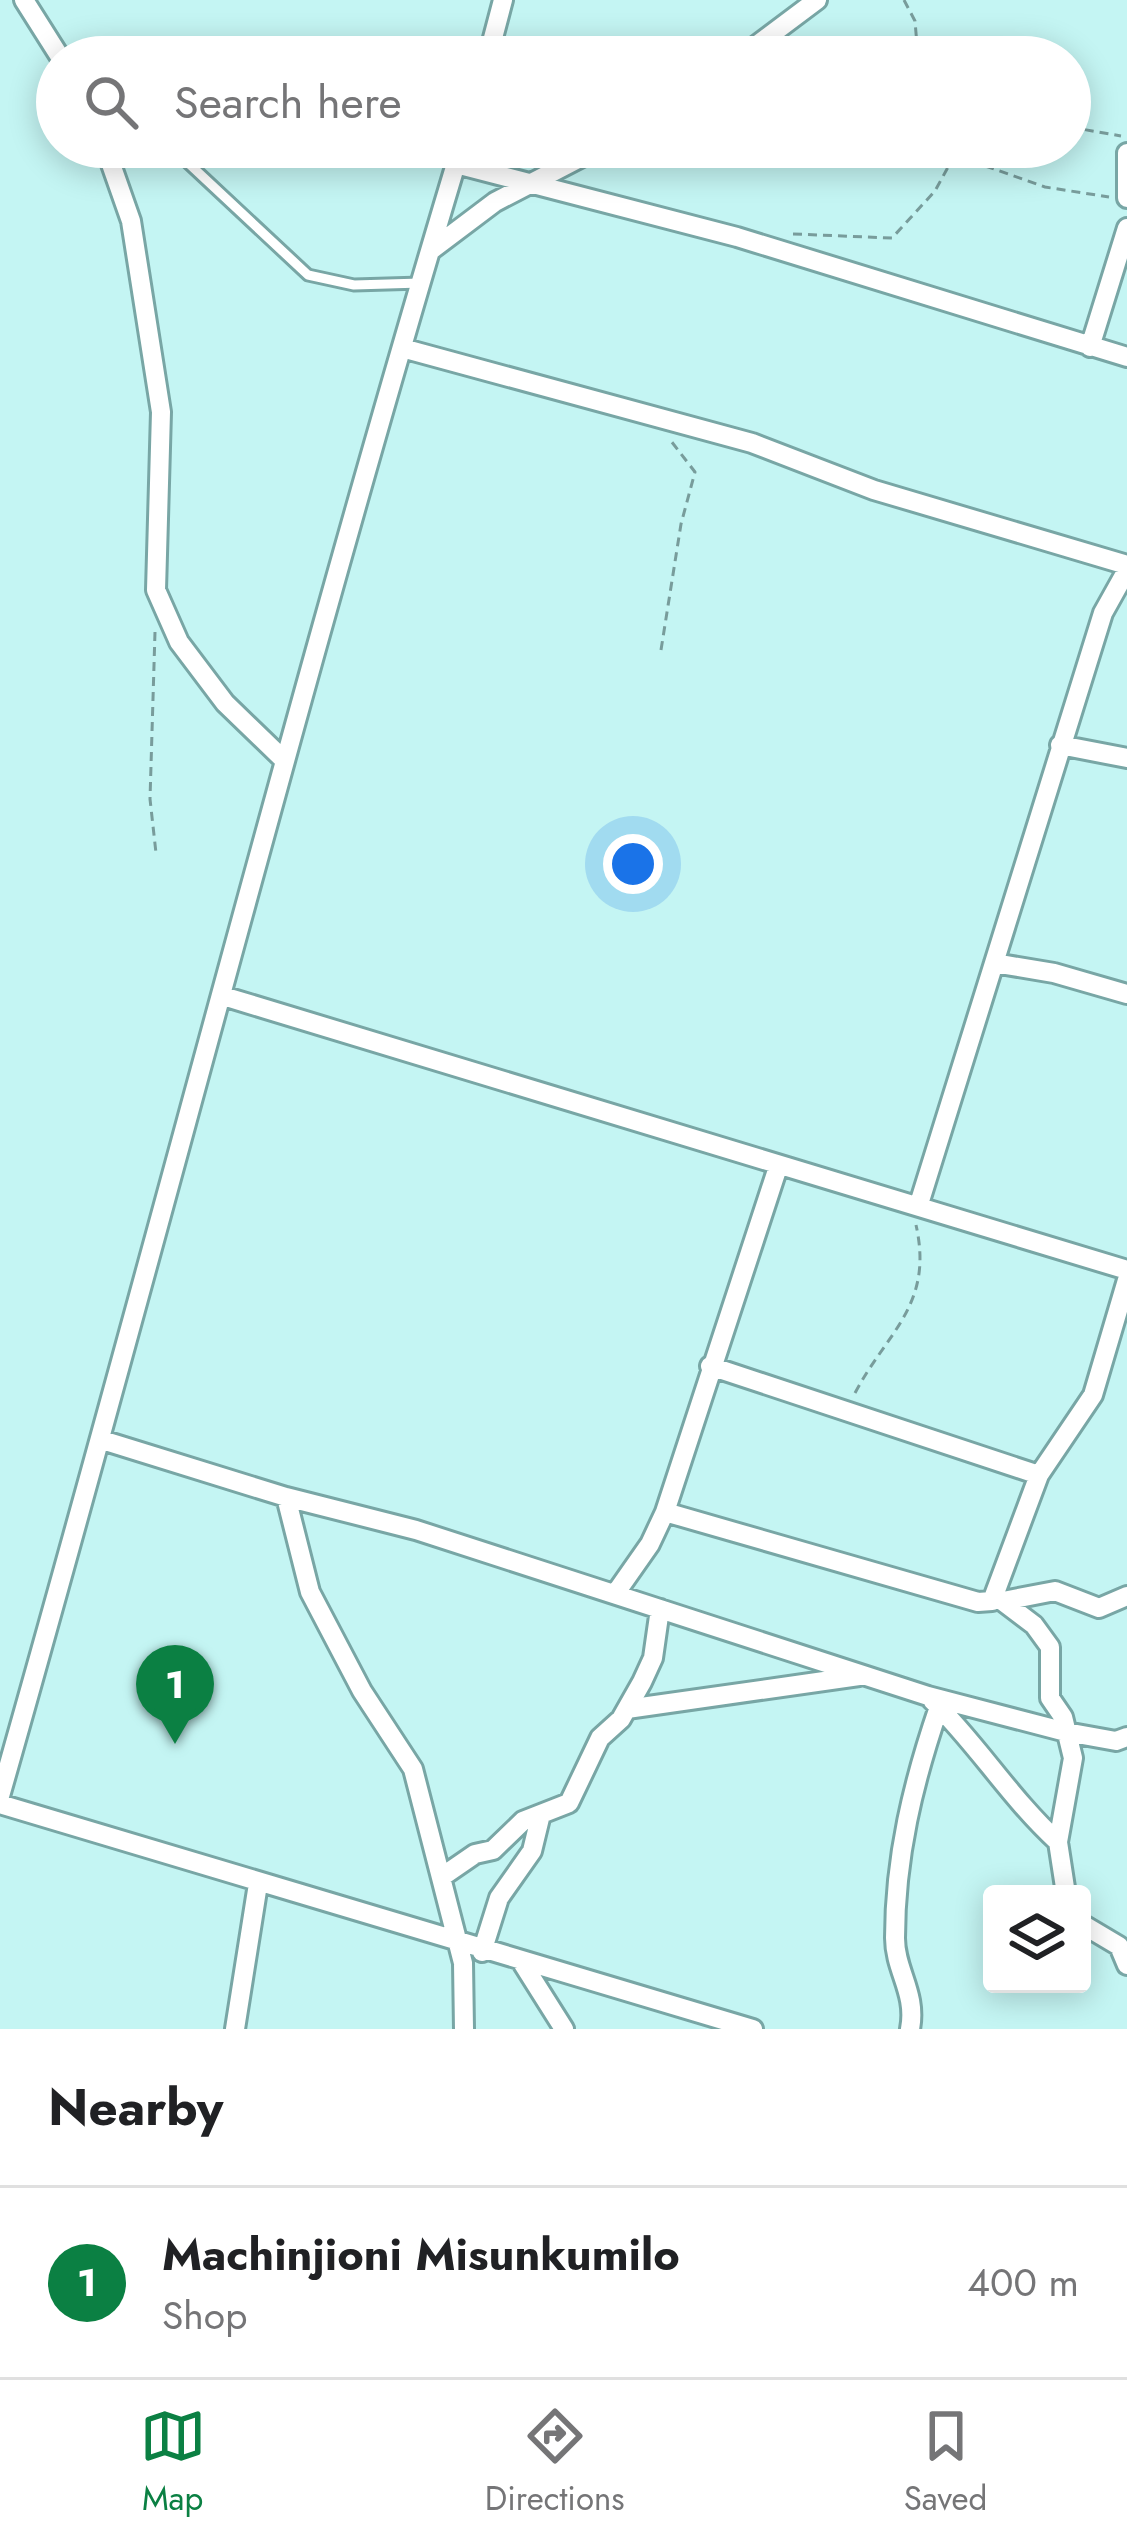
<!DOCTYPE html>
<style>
:root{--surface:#fff;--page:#f6f6f6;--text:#202124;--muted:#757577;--line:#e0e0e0;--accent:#0b8043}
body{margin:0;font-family:Jost,sans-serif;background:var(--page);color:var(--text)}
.controls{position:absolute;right:36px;bottom:36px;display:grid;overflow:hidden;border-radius:12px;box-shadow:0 6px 30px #0003}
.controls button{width:108px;height:108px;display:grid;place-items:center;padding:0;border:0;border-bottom:3px solid var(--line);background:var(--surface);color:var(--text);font:60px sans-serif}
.you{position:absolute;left:633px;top:864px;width:42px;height:42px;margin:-30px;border:9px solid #fff;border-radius:50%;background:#1a73e8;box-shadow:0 0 0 18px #1a73e833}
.badge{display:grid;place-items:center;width:78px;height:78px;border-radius:50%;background:var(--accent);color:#fff;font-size:39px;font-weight:700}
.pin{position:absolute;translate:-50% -99px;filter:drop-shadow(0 3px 6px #0008)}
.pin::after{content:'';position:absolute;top:63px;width:42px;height:36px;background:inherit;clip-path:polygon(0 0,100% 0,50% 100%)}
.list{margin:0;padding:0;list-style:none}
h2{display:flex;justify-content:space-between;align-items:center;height:156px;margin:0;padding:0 48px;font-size:51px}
h2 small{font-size:39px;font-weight:400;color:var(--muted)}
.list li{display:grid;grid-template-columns:78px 1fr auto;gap:36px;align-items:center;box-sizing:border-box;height:192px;padding:0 48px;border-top:3px solid var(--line)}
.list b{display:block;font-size:45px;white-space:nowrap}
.list p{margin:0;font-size:39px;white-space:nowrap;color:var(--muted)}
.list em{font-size:39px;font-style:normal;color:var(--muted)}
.icon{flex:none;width:66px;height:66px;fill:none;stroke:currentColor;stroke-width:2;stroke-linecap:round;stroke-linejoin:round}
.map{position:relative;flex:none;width:1127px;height:2029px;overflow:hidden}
.search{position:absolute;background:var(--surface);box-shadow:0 6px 30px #0003;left:36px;right:36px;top:36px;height:132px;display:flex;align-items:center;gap:30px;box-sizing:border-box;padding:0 42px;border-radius:66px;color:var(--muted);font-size:45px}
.sheet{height:348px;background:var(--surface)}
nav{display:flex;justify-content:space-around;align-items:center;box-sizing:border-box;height:168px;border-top:3px solid var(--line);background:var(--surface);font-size:33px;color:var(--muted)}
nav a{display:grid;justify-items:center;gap:6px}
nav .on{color:var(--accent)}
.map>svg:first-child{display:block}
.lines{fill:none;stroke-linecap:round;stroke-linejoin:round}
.lane-casing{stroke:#78a6a5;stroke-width:15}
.street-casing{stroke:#78a6a5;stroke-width:24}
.path{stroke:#789c9b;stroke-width:3;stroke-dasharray:9 6;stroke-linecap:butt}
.lane{stroke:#fff;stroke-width:9}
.street{stroke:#fff;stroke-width:18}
</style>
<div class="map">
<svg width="1127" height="2029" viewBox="0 0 1127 2029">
<rect width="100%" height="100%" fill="#c4f5f3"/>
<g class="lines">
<g class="lane-casing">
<path id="lane" d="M171,147L308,275L354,285L421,283"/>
</g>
<g class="street-casing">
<path id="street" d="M24,0L60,57
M488,57L503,0
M741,57L817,0
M105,147L131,221L161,412L156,590L179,642L225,703L285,761
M1127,153V198
M456,164L737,237L1127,357
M430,251L495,202L601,147
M1090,347L1127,228
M402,348L752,443L874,490L1127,565
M1060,745L1127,758
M994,963L1054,973L1127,994
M223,996L1127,1270
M919,1204L1103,613L1127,570
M710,1366L1039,1475
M102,1440L286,1497L416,1530L928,1696L1066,1732L1116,1741L1127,1737
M286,1497L310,1592L362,1691L413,1769L463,1963L464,2029
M665,1512L978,1602L992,1601L1039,1475L1093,1395L1127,1280
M615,1594L650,1544L665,1512L778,1167
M997,1597L1034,1625L1050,1647V1698L1063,1717L1073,1758L1058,1842L1066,1894
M1003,1601L1055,1591L1099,1608L1127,1596
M932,1700C978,1745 1010,1798 1058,1842
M627,1709L859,1676
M0,1796C157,1247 296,694 461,147
M0,1804L753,2029
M443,1876L475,1854L493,1850L523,1821L569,1803L600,1738L621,1719L642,1682L653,1658L660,1609
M1082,1924L1119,1946L1127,1965
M482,1952L499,1898L532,1851L541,1814
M523,1964L564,2029
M235,2029L258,1884
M910,2029C917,1993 895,1971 895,1938C895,1857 913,1783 939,1707"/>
</g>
<path class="path" d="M904,0L915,21L918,57
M1070,127L1121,136
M957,156L1045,187L1109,197
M793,234L892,238L935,191L959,147
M155,632L150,799L156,853
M661,650L681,524L695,472L671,441
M855,1393C887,1332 934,1305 916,1225"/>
<use href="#lane" class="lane"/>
<use href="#street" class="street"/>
</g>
</svg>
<div class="controls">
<button><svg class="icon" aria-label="layers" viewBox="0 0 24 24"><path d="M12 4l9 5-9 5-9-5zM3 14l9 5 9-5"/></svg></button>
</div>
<div class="you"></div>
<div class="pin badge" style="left:175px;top:1744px">1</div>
<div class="search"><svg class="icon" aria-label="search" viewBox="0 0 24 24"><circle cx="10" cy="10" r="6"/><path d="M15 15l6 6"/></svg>Search here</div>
</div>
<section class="sheet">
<h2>Nearby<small></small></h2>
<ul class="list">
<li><span class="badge">1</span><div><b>Machinjioni Misunkumilo</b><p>Shop</p></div><em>400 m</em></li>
</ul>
</section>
<nav>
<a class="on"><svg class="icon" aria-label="map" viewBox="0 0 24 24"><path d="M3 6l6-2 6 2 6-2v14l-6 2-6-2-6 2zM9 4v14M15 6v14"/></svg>Map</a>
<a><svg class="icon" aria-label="directions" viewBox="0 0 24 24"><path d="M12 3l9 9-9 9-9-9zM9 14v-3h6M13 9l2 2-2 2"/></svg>Directions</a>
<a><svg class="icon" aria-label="saved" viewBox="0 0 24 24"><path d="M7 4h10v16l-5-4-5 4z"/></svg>Saved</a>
</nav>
